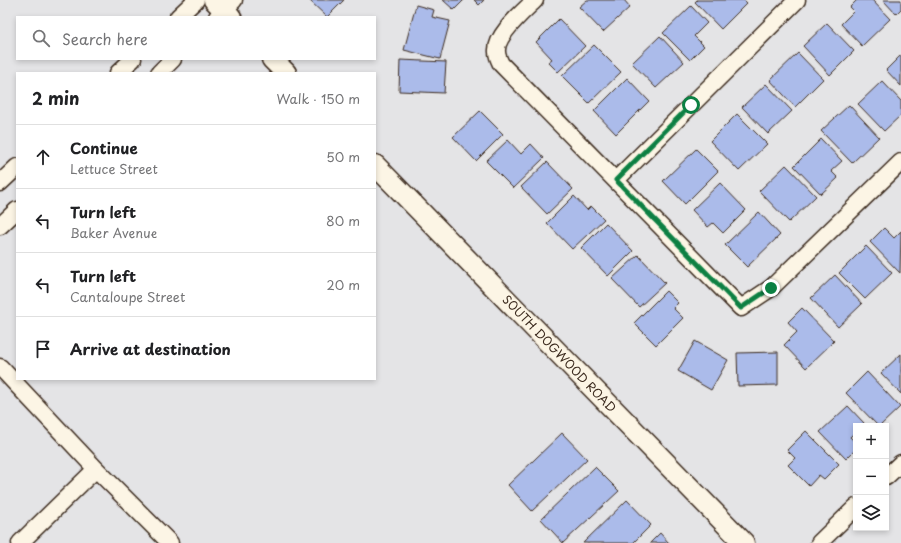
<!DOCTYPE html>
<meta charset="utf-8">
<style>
:root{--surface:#fff;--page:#f6f6f6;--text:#202124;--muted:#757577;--line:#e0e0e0}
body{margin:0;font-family:"Playpen Sans",sans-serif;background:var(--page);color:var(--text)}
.controls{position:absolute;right:12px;bottom:12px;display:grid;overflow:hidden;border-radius:0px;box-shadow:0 2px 6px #0003}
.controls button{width:36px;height:36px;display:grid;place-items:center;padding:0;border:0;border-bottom:1px solid var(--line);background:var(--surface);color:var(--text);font:20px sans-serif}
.stop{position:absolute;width:12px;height:12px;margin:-9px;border:3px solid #0b8043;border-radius:50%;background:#fff}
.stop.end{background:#0b8043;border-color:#fff;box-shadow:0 1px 4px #0008}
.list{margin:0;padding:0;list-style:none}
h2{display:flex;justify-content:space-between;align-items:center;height:52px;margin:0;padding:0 16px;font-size:17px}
h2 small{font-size:13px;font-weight:400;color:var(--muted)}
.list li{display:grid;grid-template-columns:26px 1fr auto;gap:12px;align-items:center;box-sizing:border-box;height:64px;padding:0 16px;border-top:1px solid var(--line)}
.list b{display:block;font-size:15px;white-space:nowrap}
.list p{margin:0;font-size:13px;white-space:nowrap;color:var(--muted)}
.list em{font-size:13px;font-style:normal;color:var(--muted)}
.icon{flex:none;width:22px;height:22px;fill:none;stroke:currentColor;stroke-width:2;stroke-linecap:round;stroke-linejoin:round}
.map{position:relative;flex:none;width:901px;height:543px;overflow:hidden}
.search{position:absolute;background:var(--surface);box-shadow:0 2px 6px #0003;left:16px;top:16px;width:360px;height:44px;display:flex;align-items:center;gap:10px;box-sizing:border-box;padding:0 14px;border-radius:0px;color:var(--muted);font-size:15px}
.panel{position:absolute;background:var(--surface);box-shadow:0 2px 6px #0003;left:16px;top:72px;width:360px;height:308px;border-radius:0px}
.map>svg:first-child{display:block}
.building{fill:#abbbea;stroke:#3b2a1e}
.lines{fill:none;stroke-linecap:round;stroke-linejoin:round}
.minor-casing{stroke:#3b2a1e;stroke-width:19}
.major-casing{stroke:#3b2a1e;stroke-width:23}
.minor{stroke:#fcf5e5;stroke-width:16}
.major{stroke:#fcf5e5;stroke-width:20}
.route{stroke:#0b8043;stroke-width:5}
.labels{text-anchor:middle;stroke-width:4;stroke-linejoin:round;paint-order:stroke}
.street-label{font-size:12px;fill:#3b2a1e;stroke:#fcf5e5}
</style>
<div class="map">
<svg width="901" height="543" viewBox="0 0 901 543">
<rect width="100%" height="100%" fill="#e4e4e6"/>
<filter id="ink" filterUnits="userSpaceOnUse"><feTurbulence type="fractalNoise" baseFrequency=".025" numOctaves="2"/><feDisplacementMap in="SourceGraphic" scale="8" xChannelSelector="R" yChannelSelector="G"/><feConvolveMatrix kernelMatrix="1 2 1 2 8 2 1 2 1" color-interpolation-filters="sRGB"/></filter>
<g filter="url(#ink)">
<path class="building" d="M309,0H344L327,17Z
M443,0H464L454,10Z
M474,0H484L479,5Z
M587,0H624L630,7L603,32L579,7Z
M697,0H744L747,3L721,29L695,2Z
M857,0H872L890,19L862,46L841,24L854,11L850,7Z
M883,0H901V9L896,14Z
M416,5L434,10L432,17L450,21L440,59L404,50Z
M691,6L707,23L694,36L704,46L690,60L663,33Z
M559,19L585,46L558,72L548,62L552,59L536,42Z
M827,23L854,51L830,75L803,46Z
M660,36L684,62L656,88L632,63Z
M594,45L621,72L589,103L562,76Z
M798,53L823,79L795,107L770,80Z
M901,55V86L886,70Z
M400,60L446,62L444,93L399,91Z
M627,78L649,101L616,134L594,111Z
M882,81L901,101V115L884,131L858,104Z
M766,84L792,111L768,134L742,107Z
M849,105L879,137L852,163L821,131Z
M480,111L503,134L476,161L453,137Z
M737,114L767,144L739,171L710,141Z
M821,139L842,161L831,171L838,178L821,194L794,166Z
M508,140L521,154L531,144L544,158L513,188L486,161Z
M696,149L718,171L685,204L663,181Z
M547,162L573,189L547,214L521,187Z
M786,165L816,196L789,222L759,191Z
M720,183L746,210L723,233L713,223L708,227L692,210Z
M574,196L587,210L591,206L604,219L572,249L547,223Z
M759,212L780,235L747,267L725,245Z
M606,223L633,251L608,276L581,248Z
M884,228L894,238L901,231L900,273L870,242Z
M866,246L892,273L865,299L839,273Z
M638,255L665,283L639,307L612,279Z
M835,275L862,304L838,327L811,298Z
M666,291L678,303L673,308L683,318L656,345L634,323Z
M802,308L834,341L806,368L784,345L797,332L788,322Z
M695,341L728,360L711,390L678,371Z
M778,352V385L738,386L737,353Z
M901,354V394L881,373Z
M867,372L900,407L880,426H878L846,393Z
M848,406L864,423L862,426H856V431L850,437L856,443V449L846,459L820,432Z
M806,431L839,464L824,479L819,475L809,486L788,465L795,458L787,450Z
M562,433L587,459L532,511L508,485Z
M595,467L619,491L563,543L541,519Z
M627,500L651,525L633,543H583Z
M660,533L669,543H650Z"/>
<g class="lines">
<g class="minor-casing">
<path id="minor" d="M535,0C524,11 495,35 497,52C497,56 499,60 501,64L741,308L771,288L901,162
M178,17L196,0
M217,17L234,0
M118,73L133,59
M159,73L173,59
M616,180L797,0
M0,183L17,167
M0,226L17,210
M0,367L96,469L170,543
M886,477L901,463
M20,543L96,469
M819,543L856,507"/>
</g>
<g class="major-casing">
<path id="major" d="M214,0L231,17
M272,59L286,73
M375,165L744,543"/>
</g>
<use href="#minor" class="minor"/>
<use href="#major" class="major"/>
</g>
</g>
<g class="lines" filter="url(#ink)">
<path class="route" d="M691,105L616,180L741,308L771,288"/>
</g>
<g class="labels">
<g class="street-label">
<text transform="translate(559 354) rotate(46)" y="4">SOUTH DOGWOOD ROAD</text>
</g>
</g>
</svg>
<div class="controls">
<button>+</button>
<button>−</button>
<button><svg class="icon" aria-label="layers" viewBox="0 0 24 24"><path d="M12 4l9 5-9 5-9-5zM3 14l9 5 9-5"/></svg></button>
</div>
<div class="stop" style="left:691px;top:105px"></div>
<div class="stop end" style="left:771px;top:288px"></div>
<div class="search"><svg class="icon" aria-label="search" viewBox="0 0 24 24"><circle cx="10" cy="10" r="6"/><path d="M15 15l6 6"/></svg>Search here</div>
<section class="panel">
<h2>2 min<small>Walk · 150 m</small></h2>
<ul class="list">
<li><svg class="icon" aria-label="ahead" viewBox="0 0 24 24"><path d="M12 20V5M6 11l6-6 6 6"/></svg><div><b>Continue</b><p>Lettuce Street</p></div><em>50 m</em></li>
<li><svg class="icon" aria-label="left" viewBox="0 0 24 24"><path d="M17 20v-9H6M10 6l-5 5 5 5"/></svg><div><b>Turn left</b><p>Baker Avenue</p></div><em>80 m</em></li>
<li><svg class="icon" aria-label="left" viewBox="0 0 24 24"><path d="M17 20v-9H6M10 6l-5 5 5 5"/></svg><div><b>Turn left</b><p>Cantaloupe Street</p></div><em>20 m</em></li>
<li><svg class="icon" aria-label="arrive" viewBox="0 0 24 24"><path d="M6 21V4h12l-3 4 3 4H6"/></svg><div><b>Arrive at destination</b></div></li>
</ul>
</section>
</div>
